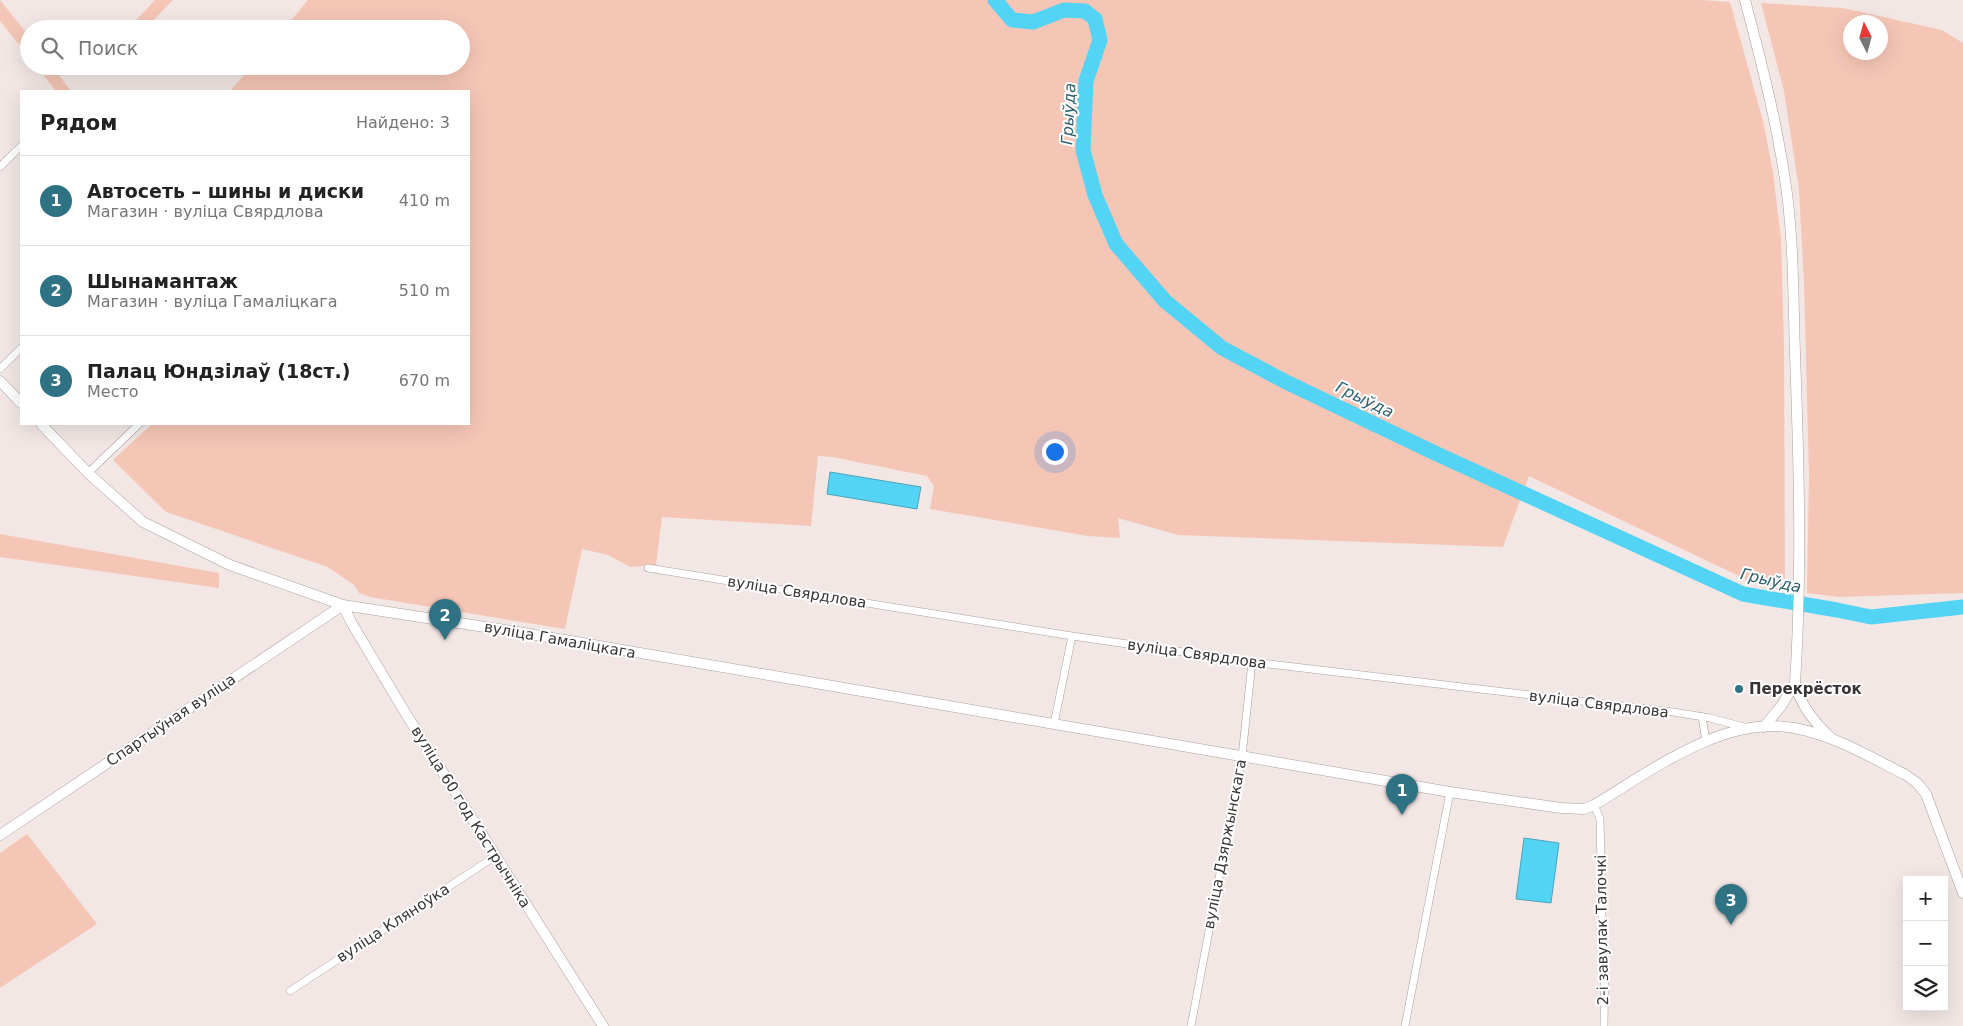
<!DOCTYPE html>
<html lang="ru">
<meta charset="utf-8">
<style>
:root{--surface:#fff;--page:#f6f6f6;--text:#222;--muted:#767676;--line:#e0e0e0;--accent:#2f7283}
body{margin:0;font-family:"DejaVu Sans",sans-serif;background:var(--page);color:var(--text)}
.controls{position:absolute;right:15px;bottom:15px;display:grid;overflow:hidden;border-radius:0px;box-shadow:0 5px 20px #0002}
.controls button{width:45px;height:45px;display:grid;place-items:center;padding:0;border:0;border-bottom:1px solid var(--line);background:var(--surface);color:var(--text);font:25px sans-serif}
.compass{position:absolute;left:1843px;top:15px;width:45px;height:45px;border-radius:50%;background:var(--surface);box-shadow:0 5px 20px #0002;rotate:354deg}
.you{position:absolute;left:1054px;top:451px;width:18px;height:18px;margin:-12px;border:4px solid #fff;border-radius:50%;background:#1a73e8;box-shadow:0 0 0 8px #1a73e833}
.badge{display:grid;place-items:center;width:32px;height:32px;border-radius:50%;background:var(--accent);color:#fff;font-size:16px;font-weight:700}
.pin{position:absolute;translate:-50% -41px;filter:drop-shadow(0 1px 2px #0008)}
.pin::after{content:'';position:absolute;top:26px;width:18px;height:15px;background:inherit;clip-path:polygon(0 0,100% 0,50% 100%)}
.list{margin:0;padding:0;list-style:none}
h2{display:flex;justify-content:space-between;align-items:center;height:65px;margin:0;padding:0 20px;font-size:21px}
h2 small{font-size:16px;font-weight:400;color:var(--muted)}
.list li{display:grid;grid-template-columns:32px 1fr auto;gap:15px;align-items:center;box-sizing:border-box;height:90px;padding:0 20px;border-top:1px solid var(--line)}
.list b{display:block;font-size:19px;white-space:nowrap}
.list p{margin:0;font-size:16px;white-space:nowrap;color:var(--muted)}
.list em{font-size:16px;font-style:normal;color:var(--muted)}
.icon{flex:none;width:28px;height:28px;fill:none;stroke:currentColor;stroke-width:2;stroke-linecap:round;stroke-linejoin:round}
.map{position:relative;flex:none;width:1963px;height:1026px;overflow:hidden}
.search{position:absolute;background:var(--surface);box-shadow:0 5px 20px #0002;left:20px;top:20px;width:450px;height:55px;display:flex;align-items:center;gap:12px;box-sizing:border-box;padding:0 18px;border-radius:28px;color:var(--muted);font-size:19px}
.panel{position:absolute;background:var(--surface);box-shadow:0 5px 20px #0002;left:20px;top:90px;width:450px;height:335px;border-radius:0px}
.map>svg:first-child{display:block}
.green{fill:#f5c6b6;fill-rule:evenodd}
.water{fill:#53d4f4;stroke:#4ba4ba}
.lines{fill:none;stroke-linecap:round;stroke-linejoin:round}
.river{stroke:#53d4f4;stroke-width:15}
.street-casing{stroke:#aaa09d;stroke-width:8}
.secondary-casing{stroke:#aaa09d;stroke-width:11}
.street{stroke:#fff;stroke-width:7}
.secondary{stroke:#fff;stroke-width:10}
.poi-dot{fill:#2f7283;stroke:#fff;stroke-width:2}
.labels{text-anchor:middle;stroke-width:4;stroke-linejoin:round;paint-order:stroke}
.street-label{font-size:15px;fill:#383433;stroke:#fff}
.poi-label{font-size:15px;font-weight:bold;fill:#383433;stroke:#fff;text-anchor:start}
.water-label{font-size:16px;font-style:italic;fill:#2c606e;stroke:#fff}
</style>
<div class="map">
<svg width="1963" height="1026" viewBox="0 0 1963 1026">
<rect width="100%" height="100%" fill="#f2e7e4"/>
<path class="green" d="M0,0L29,36V57L0,21Z
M155,0H173L145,29H128Z
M308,0H1701L1730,2L1763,121L1773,172L1781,240L1784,346L1785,590L1762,587L1529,476L1503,547L1178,535L1118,518L1120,538L1088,536L930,509L934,486L927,476L832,457L818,456L811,526L662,517L656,565L630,567L608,555L582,549L565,629L370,597L359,593L354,585L328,567L166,512L113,460L152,424H469V91H230L252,66H461V29H284Z
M1761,3L1843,8L1942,30L1963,43V593L1839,597L1807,593L1809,474L1804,282L1799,189L1784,91ZM1850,22H1880V52H1850Z
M36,66H52L71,91H56Z
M0,534L219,573V588L0,557Z
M27,834L97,924L0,988V853Z"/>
<path class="water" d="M830,472L921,487L917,509L827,494Z
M1524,838L1559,843L1551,903L1516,899Z"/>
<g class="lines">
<path class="river" d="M995,0L1012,20L1033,22L1064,10L1085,11L1095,19L1100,40L1086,81L1083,150L1095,195L1116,244L1165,301L1222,348L1286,382L1437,454L1743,594L1837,610L1871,617L1963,607"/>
<g class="street-casing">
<path id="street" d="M0,167L21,146
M0,369L21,348
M88,473L139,424
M648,568L1072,636L1252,662L1673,712L1710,718L1748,728
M1702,717L1706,741
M1054,724L1072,636
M1594,805L1600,819L1602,916L1605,957L1604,1026
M290,991L497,855
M1191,1026L1242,757L1252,662
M1405,1026L1450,792"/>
</g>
<g class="secondary-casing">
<path id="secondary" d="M1745,0C1760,57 1775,115 1784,173C1794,233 1793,294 1795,354C1799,463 1802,575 1795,683C1800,705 1814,722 1830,737
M0,381L21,403
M41,424L88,473L143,522L230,565L343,605L524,633L1450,792L1561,808L1584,809L1594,805C1651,771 1724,715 1794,728C1834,735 1870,757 1906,775L1917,783L1926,794L1963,893
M343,605L351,622L406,714L603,1026
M1764,727L1782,705L1795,683
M0,835L343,605"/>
</g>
<use href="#street" class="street"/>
<use href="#secondary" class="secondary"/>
</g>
<circle class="poi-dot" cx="1739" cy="689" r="5"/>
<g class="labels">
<g class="street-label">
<text transform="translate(797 592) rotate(9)" y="5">вуліца Свярдлова</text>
<text transform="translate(560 640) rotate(10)" y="5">вуліца Гамаліцкага</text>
<text transform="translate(1197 654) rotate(8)" y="5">вуліца Свярдлова</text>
<text transform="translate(1599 704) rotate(7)" y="5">вуліца Свярдлова</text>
<text transform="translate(171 720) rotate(-34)" y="5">Спартыўная вуліца</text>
<text transform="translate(471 817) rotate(58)" y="5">вуліца 60 год Кастрычніка</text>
<text transform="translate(1225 844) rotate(-79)" y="5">вуліца Дзяржынскага</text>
<text transform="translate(393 923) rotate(-33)" y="5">вуліца Кляноўка</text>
<text transform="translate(1602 930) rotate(-91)" y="5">2-і завулак Талочкі</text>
</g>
<g class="poi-label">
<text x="1749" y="694">Перекрёсток</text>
</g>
<g class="water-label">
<text transform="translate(1068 114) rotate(-87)" y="6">Грыўда</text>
<text transform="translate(1365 399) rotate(26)" y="6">Грыўда</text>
<text transform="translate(1771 580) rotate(13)" y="6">Грыўда</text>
</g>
</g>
</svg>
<div class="controls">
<button>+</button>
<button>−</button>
<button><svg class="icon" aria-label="layers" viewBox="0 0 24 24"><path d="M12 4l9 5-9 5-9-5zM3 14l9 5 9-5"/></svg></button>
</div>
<svg class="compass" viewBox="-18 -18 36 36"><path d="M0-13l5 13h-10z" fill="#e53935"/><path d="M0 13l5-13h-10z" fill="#767676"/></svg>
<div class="you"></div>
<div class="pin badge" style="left:1402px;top:815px">1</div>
<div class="pin badge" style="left:445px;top:640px">2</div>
<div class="pin badge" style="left:1731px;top:925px">3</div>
<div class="search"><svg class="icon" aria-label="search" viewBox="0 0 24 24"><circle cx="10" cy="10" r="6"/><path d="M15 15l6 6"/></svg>Поиск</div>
<section class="panel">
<h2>Рядом<small>Найдено: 3</small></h2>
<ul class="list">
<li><span class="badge">1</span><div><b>Автосеть – шины и диски</b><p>Магазин · вуліца Свярдлова</p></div><em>410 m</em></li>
<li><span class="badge">2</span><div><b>Шынамантаж</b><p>Магазин · вуліца Гамаліцкага</p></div><em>510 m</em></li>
<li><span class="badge">3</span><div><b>Палац Юндзілаў (18ст.)</b><p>Место</p></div><em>670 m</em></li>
</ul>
</section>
</div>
